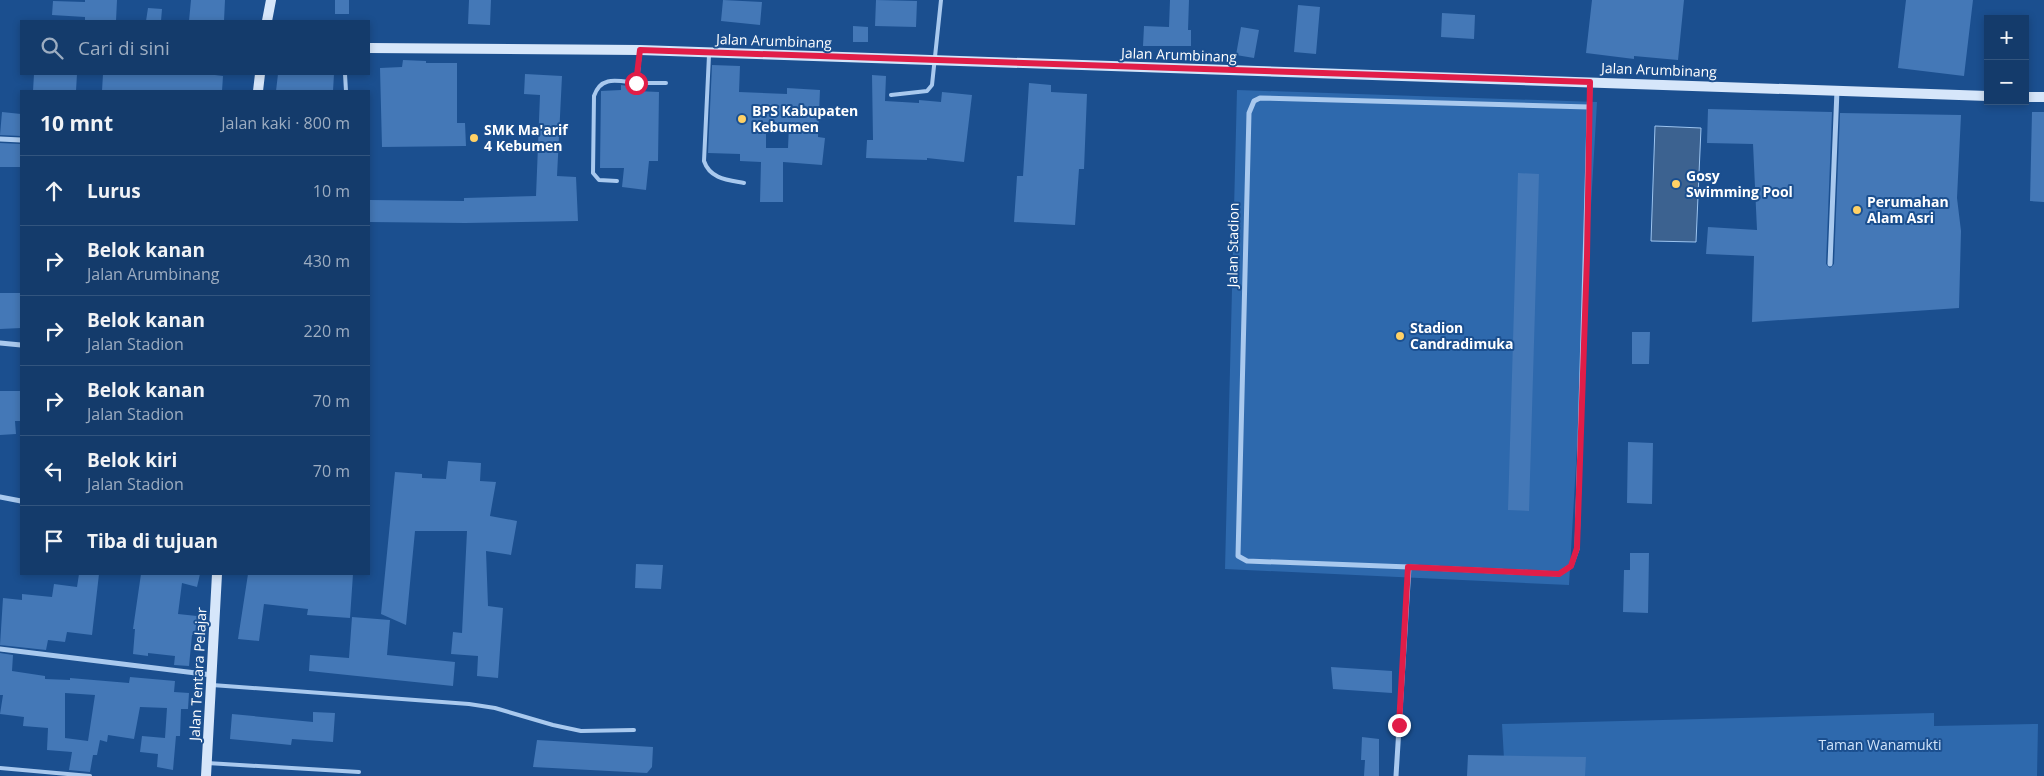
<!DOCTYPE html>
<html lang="id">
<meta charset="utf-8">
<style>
:root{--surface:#143b6b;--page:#214673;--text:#f1f3f6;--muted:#9dadc1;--line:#33557e}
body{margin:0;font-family:"Open Sans",sans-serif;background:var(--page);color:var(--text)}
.controls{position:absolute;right:15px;top:15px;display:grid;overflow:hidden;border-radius:0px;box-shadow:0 2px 8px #0003}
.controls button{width:45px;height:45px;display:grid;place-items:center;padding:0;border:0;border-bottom:1px solid var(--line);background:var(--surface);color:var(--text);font:25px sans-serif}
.stop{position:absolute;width:15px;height:15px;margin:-11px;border:4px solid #e11d48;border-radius:50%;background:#fff}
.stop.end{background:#e11d48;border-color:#fff;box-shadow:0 1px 5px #0008}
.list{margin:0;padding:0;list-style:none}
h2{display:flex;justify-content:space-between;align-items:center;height:65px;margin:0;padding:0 20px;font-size:21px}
h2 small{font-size:16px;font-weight:400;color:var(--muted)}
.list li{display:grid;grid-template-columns:32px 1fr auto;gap:15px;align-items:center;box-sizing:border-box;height:70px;padding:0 20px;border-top:1px solid var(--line)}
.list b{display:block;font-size:19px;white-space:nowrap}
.list p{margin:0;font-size:16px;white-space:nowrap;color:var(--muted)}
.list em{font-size:16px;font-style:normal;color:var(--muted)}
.icon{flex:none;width:28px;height:28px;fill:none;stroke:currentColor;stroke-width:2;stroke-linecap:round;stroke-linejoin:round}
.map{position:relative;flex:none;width:2044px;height:776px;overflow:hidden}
.search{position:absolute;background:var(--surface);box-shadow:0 2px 8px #0003;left:20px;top:20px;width:350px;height:55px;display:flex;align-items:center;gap:12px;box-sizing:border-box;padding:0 18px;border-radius:0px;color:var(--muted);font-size:19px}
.panel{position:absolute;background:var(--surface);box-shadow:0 2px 8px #0003;left:20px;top:90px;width:350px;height:485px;border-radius:0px}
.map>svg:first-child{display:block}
.green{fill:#2e69ad}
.water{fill:#3c6290;stroke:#9cc4f0}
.building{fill:#4478b7;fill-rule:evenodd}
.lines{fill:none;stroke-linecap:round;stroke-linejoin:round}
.lane{stroke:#a9c9ee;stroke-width:4}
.street{stroke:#a9c9ee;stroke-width:5}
.secondary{stroke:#d6e6fa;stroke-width:10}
.route{stroke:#e11d48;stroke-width:6}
.poi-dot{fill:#ffd166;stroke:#1b4f8f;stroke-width:2}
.labels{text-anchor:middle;stroke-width:4;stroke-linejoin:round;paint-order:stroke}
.street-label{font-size:14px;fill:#fff;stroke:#1b4f8f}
.poi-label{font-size:14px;font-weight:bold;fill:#fff;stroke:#1b4f8f;text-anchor:start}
.park-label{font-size:14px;fill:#cfe3fa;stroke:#1b4f8f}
</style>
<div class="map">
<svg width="2044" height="776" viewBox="0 0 2044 776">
<rect width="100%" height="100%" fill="#1b4f8f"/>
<path class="green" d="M1237,90L1597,102L1569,585L1225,569Z
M1934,713V726L2038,724L2037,776H1505L1502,724Z"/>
<path class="water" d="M1655,126L1701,128L1696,242L1651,241Z"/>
<path class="building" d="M85,0H117L116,21H85V17L52,15L53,1L85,2Z
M191,0H225L224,21H189Z
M335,0H349V14H335Z
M469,0H491L490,25L468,24Z
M723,0L762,2L760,25L721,21Z
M876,0L917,1L916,27L875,26Z
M1170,0H1189L1188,30H1191V46H1143L1144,26L1169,27Z
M1592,0H1684L1678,60L1634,56V59L1586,53Z
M1906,0H1973L1964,76L1898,68Z
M1298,5L1320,7L1316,54L1294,52Z
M148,8L162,9L161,21H146Z
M1442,13L1475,15L1474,39L1441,37Z
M853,26L868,27V42H853Z
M1241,27L1259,30L1254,58L1236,55Z
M403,60L426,61V63H457V123H465L466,146L382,147L380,68L402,67Z
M712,65L740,66L739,92L787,94V88L820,90L818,137L825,138L822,165L783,162V202H760L761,162L740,161V154L708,153ZM766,125L789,126L788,148H766Z
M34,74H77L76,91H33Z
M103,74H207L223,76L222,91H102Z
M278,74H334L333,91H276Z
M525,74L562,76L557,176L576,177L578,221L465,223L369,222V200L464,201V198L536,196L540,95L524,94Z
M872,75L886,76L885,101L919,103V100L941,102L942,92L972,95L964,162L927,158V160L866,158L867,140H873Z
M1029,83L1051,85V92L1087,94L1084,169H1079L1075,225L1014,222L1017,176H1023Z
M621,85L636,87V91L659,92L658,161H649L646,190L622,187L624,168H600L601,91L621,90Z
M1708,109L1832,112L1826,264L1830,268L1834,264L1840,113L1961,115L1957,198L1961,231L1959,308L1752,322L1754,256L1706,254L1708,227L1757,230L1753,144L1707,143Z
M2,112L21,114V136L0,135Z
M2032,112H2044V202L2030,201Z
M0,143L21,144V167H0Z
M1518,173L1539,174L1529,511L1508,510Z
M0,293H21V328L0,329Z
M1632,332H1650L1649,364H1632Z
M0,391H21V421H15L16,434L0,435Z
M1628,442L1653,443L1652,504L1627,503Z
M448,461L481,463L480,481L496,482L490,516L517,521L511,555L486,551L488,606L503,608L498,678L477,676L478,656L451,654L453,632L462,633L467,531H415L406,625L381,614L395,472L422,474V478L446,479Z
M1630,553H1649L1648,613L1623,612L1624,570H1630Z
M636,564L663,565L661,589L635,588Z
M79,574H99L92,635L67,632L65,642L48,640L46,650L0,645L3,598L22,600V594L52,597L54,584L77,587Z
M141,574H200L197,587L182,583L178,614L197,616L195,635H192L189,666L174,665L175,656L148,653V656L133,654L135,629H133Z
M248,574H353L350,618L307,615L308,609L264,604L259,641L238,639Z
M352,617L390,620L387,655L455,662L453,686L309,671L310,655L349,658Z
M0,653L13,655L12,671L45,676V679L70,680V678L129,683L130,677L175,681L174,692L189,693L188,709H181L180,736H176L173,770L157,767L158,754L140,752L142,736L165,738L167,708L140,707L134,739L108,735L107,742L100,740L97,755H93L90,772L69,770L72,752L47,750L48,728L23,726L24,717L0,714L3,695H0ZM65,693L95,695L88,741L65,738Z
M1331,667L1392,671V693L1333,689Z
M313,712L335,713L333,742L292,739L291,745L230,739L232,714L313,722Z
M1362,737L1379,739V776H1364L1365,760H1361Z
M537,740L653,747L652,767L647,773L533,767Z
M1468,755L1586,757L1585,776H1467Z"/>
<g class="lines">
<path class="lane" d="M640,52L637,83H666
M709,55L704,161C710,179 728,180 744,183
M345,74L346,91
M891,95L927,91L932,85L941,0
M617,181L599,180L593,173L594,96C601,75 618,81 637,83
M212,685L469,704L495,708L553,725L581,731L634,730
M207,763L359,772
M0,768L90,776"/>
<path class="street" d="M0,139L21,140
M1830,264L1837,90
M0,343L21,345
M0,497L21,501
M1409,567L1247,561L1238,556L1249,113L1254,101L1260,98L1589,107
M0,649L212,675
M1396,776L1409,567L1559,574L1571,566L1577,549L1590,82"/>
<path class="secondary" d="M267,21L271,0
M369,48L640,50L1988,96
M258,91L260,74
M2025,97H2044
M206,776L217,574"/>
</g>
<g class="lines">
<path class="route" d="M636,83L640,50L1590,82L1587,257L1577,548L1571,566L1559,574L1408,567L1399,725"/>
</g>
<g class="poi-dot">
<circle cx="742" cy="119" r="5"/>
<circle cx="474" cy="138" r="5"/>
<circle cx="1676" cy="184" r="5"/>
<circle cx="1857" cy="210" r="5"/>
<circle cx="1400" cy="336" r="5"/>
</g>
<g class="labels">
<g class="street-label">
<text transform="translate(774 41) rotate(2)" y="5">Jalan Arumbinang</text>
<text transform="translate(1179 55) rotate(2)" y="5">Jalan Arumbinang</text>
<text transform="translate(1659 70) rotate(2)" y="5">Jalan Arumbinang</text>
<text transform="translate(1233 245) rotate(-89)" y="5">Jalan Stadion</text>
<text transform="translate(198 674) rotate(-87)" y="5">Jalan Tentara Pelajar</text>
</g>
<g class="poi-label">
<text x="752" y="116">BPS Kabupaten<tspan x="752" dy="16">Kebumen</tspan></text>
<text x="484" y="135">SMK Ma'arif<tspan x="484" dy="16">4 Kebumen</tspan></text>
<text x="1686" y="181">Gosy<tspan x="1686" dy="16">Swimming Pool</tspan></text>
<text x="1867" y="207">Perumahan<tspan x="1867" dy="16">Alam Asri</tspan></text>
<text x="1410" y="333">Stadion<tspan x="1410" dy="16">Candradimuka</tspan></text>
</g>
<g class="park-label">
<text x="1880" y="750">Taman Wanamukti</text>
</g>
</g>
</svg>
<div class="controls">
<button>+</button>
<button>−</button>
</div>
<div class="stop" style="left:636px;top:83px"></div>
<div class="stop end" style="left:1399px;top:725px"></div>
<div class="search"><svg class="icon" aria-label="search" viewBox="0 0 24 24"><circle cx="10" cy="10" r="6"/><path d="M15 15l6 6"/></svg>Cari di sini</div>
<section class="panel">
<h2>10 mnt<small>Jalan kaki · 800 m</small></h2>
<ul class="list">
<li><svg class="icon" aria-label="ahead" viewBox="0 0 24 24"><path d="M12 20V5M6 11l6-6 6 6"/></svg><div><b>Lurus</b></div><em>10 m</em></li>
<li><svg class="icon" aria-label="right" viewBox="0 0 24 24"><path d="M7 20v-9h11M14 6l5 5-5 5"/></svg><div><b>Belok kanan</b><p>Jalan Arumbinang</p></div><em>430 m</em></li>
<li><svg class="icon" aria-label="right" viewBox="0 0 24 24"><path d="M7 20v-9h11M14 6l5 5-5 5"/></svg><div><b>Belok kanan</b><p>Jalan Stadion</p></div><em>220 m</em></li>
<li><svg class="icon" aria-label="right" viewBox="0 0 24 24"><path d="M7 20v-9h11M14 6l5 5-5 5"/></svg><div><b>Belok kanan</b><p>Jalan Stadion</p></div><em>70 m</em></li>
<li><svg class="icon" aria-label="left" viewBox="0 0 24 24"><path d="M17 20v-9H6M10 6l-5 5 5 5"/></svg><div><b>Belok kiri</b><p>Jalan Stadion</p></div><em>70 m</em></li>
<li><svg class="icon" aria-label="arrive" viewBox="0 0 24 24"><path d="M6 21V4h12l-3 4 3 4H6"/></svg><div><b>Tiba di tujuan</b></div></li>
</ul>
</section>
</div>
